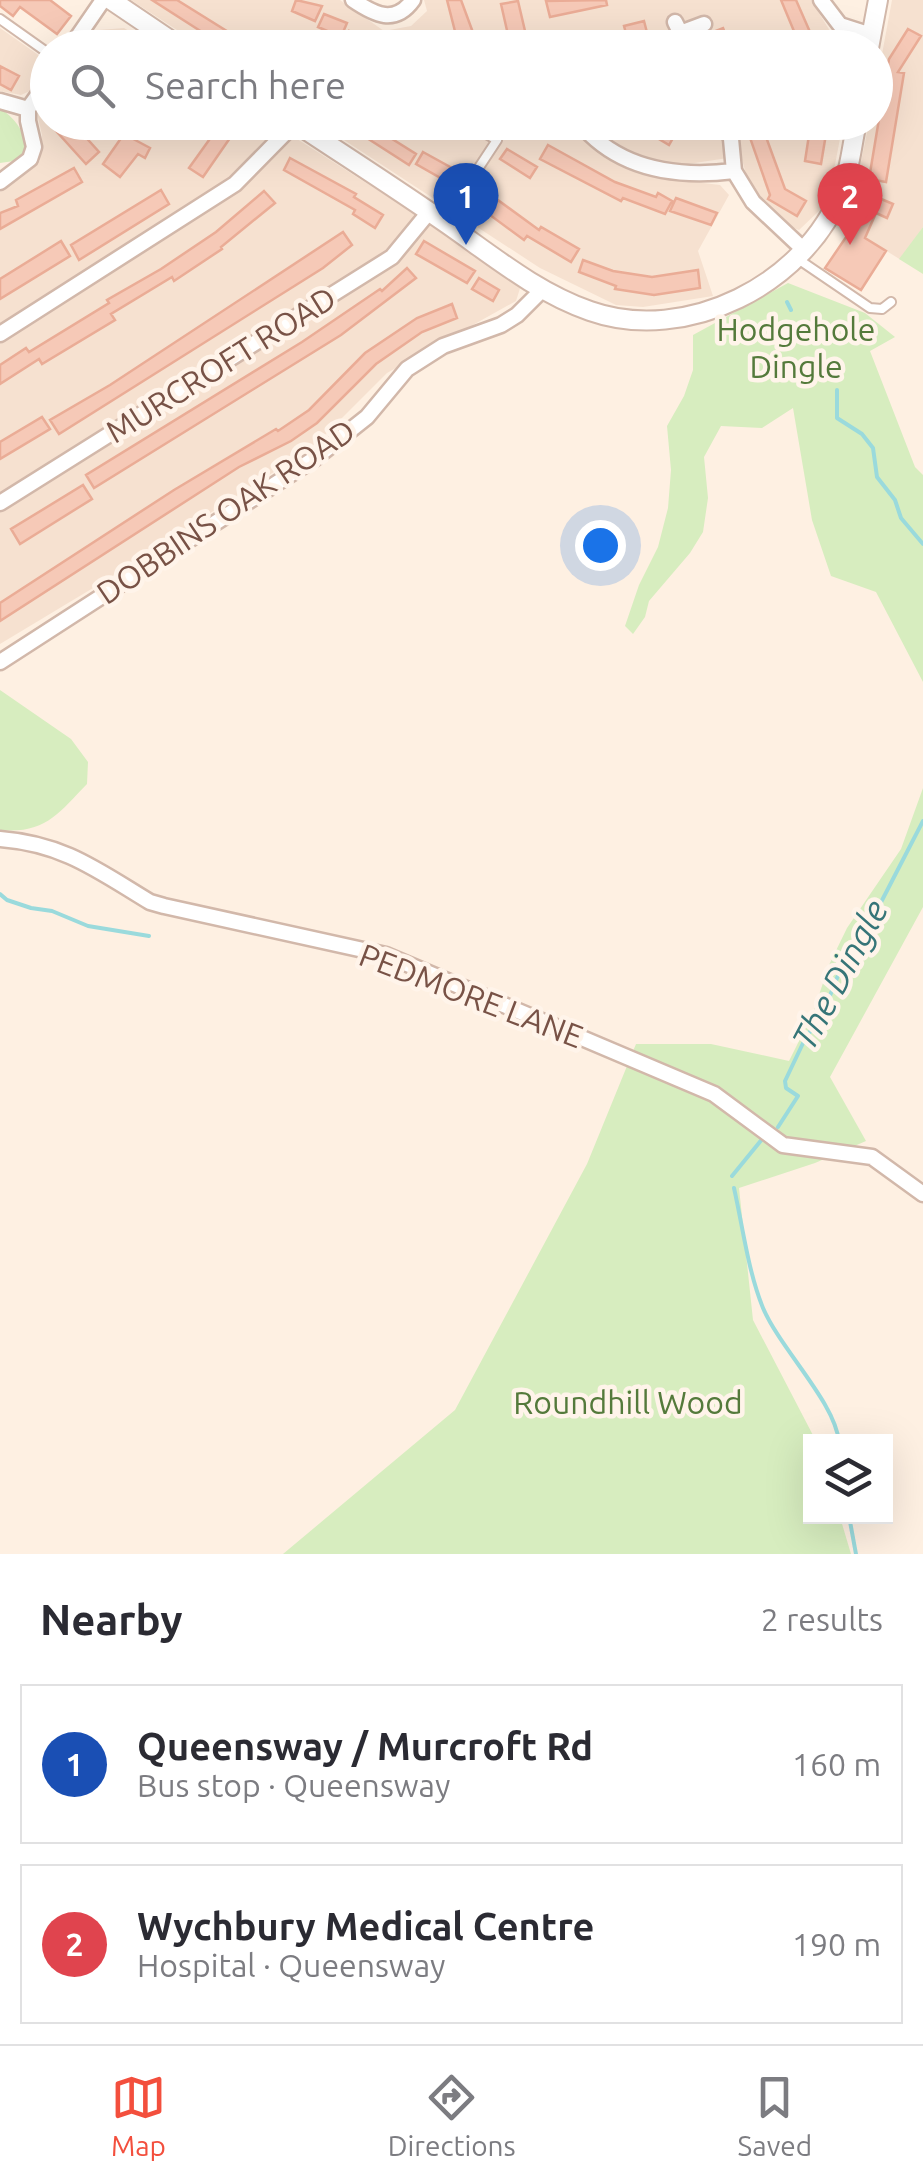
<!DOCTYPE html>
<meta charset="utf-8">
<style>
:root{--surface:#fff;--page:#f2f2f3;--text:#2b2b33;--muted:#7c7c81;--line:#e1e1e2;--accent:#f34f3d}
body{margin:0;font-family:Ubuntu,sans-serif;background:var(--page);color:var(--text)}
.controls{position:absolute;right:30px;bottom:30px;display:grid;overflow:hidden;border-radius:0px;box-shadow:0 10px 40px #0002}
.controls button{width:90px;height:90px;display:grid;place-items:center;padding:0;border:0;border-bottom:2px solid var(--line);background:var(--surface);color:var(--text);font:50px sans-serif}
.you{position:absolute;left:600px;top:545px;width:35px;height:35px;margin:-25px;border:8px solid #fff;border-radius:50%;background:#1a73e8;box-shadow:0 0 0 15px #1a73e833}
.badge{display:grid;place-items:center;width:65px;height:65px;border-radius:50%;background:var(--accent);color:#fff;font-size:32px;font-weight:700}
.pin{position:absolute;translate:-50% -82px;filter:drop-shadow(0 2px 5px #0008)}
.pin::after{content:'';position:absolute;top:52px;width:35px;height:30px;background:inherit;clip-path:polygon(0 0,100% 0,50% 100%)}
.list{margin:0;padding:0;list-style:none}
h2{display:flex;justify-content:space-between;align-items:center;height:130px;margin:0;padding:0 40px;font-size:42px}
h2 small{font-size:32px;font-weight:400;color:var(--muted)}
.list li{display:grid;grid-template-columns:65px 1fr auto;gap:30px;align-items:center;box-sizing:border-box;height:160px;margin:0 20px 20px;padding:0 20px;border:2px solid var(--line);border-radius:0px}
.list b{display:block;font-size:38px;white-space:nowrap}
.list p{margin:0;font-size:32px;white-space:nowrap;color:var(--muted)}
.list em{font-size:32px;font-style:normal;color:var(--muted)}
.icon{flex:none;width:55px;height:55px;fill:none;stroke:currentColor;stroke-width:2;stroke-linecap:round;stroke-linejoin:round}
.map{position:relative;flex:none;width:923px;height:1554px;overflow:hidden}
.search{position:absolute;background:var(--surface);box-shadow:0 10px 40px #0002;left:30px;right:30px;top:30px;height:110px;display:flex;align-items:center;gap:25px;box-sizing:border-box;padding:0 35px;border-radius:55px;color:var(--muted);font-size:38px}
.sheet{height:490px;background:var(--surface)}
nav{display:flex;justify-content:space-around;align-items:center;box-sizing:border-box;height:140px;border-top:2px solid var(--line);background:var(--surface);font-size:28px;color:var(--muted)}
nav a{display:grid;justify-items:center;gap:5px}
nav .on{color:var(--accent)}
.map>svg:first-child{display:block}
.residential{fill:#f6e1d0}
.green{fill:#d7edbf}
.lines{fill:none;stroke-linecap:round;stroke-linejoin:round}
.stream{stroke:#9adadc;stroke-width:4}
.building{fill:#f6c9b7;stroke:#eaac96;stroke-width:2.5}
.service-casing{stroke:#d2b8aa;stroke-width:12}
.minor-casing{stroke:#d2b8aa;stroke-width:19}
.tertiary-casing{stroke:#d2b8aa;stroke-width:22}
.service{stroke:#fff;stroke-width:8}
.minor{stroke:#fff;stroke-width:14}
.tertiary{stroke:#fff;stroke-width:18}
.labels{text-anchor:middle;stroke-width:9;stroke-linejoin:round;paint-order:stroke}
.park-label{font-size:32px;fill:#547a3b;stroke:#fff4ea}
.street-label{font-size:32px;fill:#785246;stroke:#fff4ea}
.water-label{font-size:35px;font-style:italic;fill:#367578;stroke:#fff4ea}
</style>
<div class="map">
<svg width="923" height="1554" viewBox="0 0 923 1554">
<rect width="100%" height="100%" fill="#fef0e2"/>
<path class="residential" d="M131,0H340L384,31L411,26L427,11L424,0H811L830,31L836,33L839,47H203Z
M892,0H923V227L901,260L842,223L857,181L869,123L876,122V87Z
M0,28L47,61L32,90L21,95L0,91Z
M124,28L155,47H85L99,30Z
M47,99L48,122L272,123L522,282L516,301L387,373L314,446L108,579L0,644V192L40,161L42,135L37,113Z
M318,123H843L833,175L820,210L799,230L775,221L751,192L741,156L688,164L687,181L720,185L729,195L698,251L713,296L643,307L616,305L540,268Z"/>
<path class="green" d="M0,108C18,121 31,138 21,160L0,163Z
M923,227V274L899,259Z
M788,283L865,313L895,337L870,351L915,467L923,475V682L876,592L831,576L812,520L793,408L762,428L721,426L704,457L708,498L703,532L690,553L649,601L645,617L633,634L625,626L639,585L658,547L668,508L671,470L667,426L684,396L693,370V335Z
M0,690L71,739L88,762L87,784C58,814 45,834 0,830Z
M923,788V907L830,1077L866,1141L815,1163L739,1188L753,1320L816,1441L810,1442V1516L840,1517L851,1554H283L455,1410L587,1164L636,1044H711L789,1061L813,1013L829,965L847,928L901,849Z"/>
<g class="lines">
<path class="stream" d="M787,302L791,310
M837,390V418L862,434L873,448L877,477L895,500L901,518L923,544
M0,894L7,900L31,908L52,911L88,926L149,936
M778,1127L798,1096L786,1088L785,1081L805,1039L823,1013L839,973L861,941L923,821
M732,1176L763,1138
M734,1188C743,1228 748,1271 763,1308C781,1350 835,1402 839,1442
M849,1516L856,1554"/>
</g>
<path class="building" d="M0,0H50L71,16L57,34L20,7L13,16L0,6Z
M152,0H177L254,48H227Z
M296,0L322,6L315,21L292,11Z
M447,0H461L475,38L458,43Z
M606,0L607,5L550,17L546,1Z
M781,0H796L817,48H801Z
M518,1L529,48H511L501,4Z
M324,14L347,23L341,37L318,27Z
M644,21L651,48H630L624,26Z
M723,28L731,48H714L708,34Z
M908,29L921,36L898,72L904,73L886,182L869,179L889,59Z
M349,31L388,47V48H342Z
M585,34L588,48H569L567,38Z
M0,66L19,76L11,90L0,84Z
M48,122H72L99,152L86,164Z
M222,122L223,133L230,138L203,177L189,168Z
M342,122H365L416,154L409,165Z
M605,122H641L632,138Z
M663,122H682L669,145L654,136Z
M811,122H828L821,164L805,161Z
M762,126L785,189L806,201L797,216L768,199L770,195L748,132Z
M124,134L150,148L145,158L138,154L120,177L103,164Z
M548,145L615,182L656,197L658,193L672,201L665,214L623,198L621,201L540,159Z
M507,149L537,167L530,178L500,159Z
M423,152L461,173L453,185L416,164Z
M290,158L356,194L354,197L383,215L375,228L353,214L355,210L284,170Z
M74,168L82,182L0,229V213L18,206L16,200Z
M480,187L539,230L541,227L579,249L571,262L527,236L524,240L471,201Z
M161,190L169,204L79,260L71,245Z
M264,191L275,203L221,247L222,249L174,281L172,277L111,314L115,320L42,364L39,359L0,384V365L26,348L29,352L109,303L107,300L161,269L216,232Z
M867,193L893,204L887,218L876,213L865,238L886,251L861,290L825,268L853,227Z
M676,198L717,213L711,225L670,211Z
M343,232L352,245L323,268L59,434L50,420L110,385Z
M61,241L70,256L0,299V279Z
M424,241L475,271L467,283L416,254Z
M583,260L613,271L652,277L698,270L700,288L654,295L615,289L616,286L579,272Z
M407,268L416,278L341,335L94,488L86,475L302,342L380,289L382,291Z
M479,278L499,290L493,301L472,289Z
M452,304L457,318L422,332L376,364L317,423L291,441L239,467L0,621V603L174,490L276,429L278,431L309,410L365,353L417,318Z
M42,417L50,429L0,459V442Z
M83,485L92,499L20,544L11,529Z"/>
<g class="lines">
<g class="service-casing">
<path id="service" d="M0,19L48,53
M443,222L497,140L467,123
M795,257L870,308L882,309L891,302"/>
</g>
<g class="minor-casing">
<path id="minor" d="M353,0C375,15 395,25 413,0
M821,0L840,25L871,35
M675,22L688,48
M680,33L704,24
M70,48L103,0
M0,101L28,109
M579,122C618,170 676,178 734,171L753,202L803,249
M725,122L731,139L734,171
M0,182L30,159L34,147L28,121V109L48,81
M0,334L235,184L295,123
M0,503L392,257L429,212
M0,662L314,459L367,417L407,369L443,346L501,325L517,315L541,291
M0,839C64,844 97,870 150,902L164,906L386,955L714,1094L783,1145L872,1157L923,1194"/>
</g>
<g class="tertiary-casing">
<path id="tertiary" d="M111,0L182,48
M869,48L878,0
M294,122C345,156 397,189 447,224C493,256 536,292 590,311C686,345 806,284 842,190C850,169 852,144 857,122"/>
</g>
<use href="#service" class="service"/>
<use href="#minor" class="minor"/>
<use href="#tertiary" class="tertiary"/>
</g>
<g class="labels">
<g class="park-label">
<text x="796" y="341">Hodgehole<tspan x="796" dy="37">Dingle</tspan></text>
<text x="628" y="1414">Roundhill Wood</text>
</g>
<g class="street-label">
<text transform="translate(221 365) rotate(-32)" y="11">MURCROFT ROAD</text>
<text transform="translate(226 512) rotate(-34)" y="11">DOBBINS OAK ROAD</text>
<text transform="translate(471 996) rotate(21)" y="11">PEDMORE LANE</text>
</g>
<g class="water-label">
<text transform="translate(840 975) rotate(-62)" y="12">The Dingle</text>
</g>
</g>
</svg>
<div class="controls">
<button><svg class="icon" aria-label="layers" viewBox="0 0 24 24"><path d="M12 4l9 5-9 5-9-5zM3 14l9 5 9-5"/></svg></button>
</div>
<div class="you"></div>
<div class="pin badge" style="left:466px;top:245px;background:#1a4fb4">1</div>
<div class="pin badge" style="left:850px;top:245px;background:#e0444e">2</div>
<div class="search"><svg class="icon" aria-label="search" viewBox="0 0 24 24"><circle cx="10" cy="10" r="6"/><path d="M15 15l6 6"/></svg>Search here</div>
</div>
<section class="sheet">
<h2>Nearby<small>2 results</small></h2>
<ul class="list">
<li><span class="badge" style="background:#1a4fb4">1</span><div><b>Queensway / Murcroft Rd</b><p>Bus stop · Queensway</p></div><em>160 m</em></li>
<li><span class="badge" style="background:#e0444e">2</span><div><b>Wychbury Medical Centre</b><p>Hospital · Queensway</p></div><em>190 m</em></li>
</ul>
</section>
<nav>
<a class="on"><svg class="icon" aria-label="map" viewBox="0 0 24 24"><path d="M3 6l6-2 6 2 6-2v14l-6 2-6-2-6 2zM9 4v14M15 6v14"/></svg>Map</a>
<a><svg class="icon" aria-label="directions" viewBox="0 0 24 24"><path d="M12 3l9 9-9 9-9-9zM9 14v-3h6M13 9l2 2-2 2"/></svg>Directions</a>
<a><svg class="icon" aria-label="saved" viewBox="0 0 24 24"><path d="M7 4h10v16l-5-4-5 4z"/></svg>Saved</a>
</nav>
